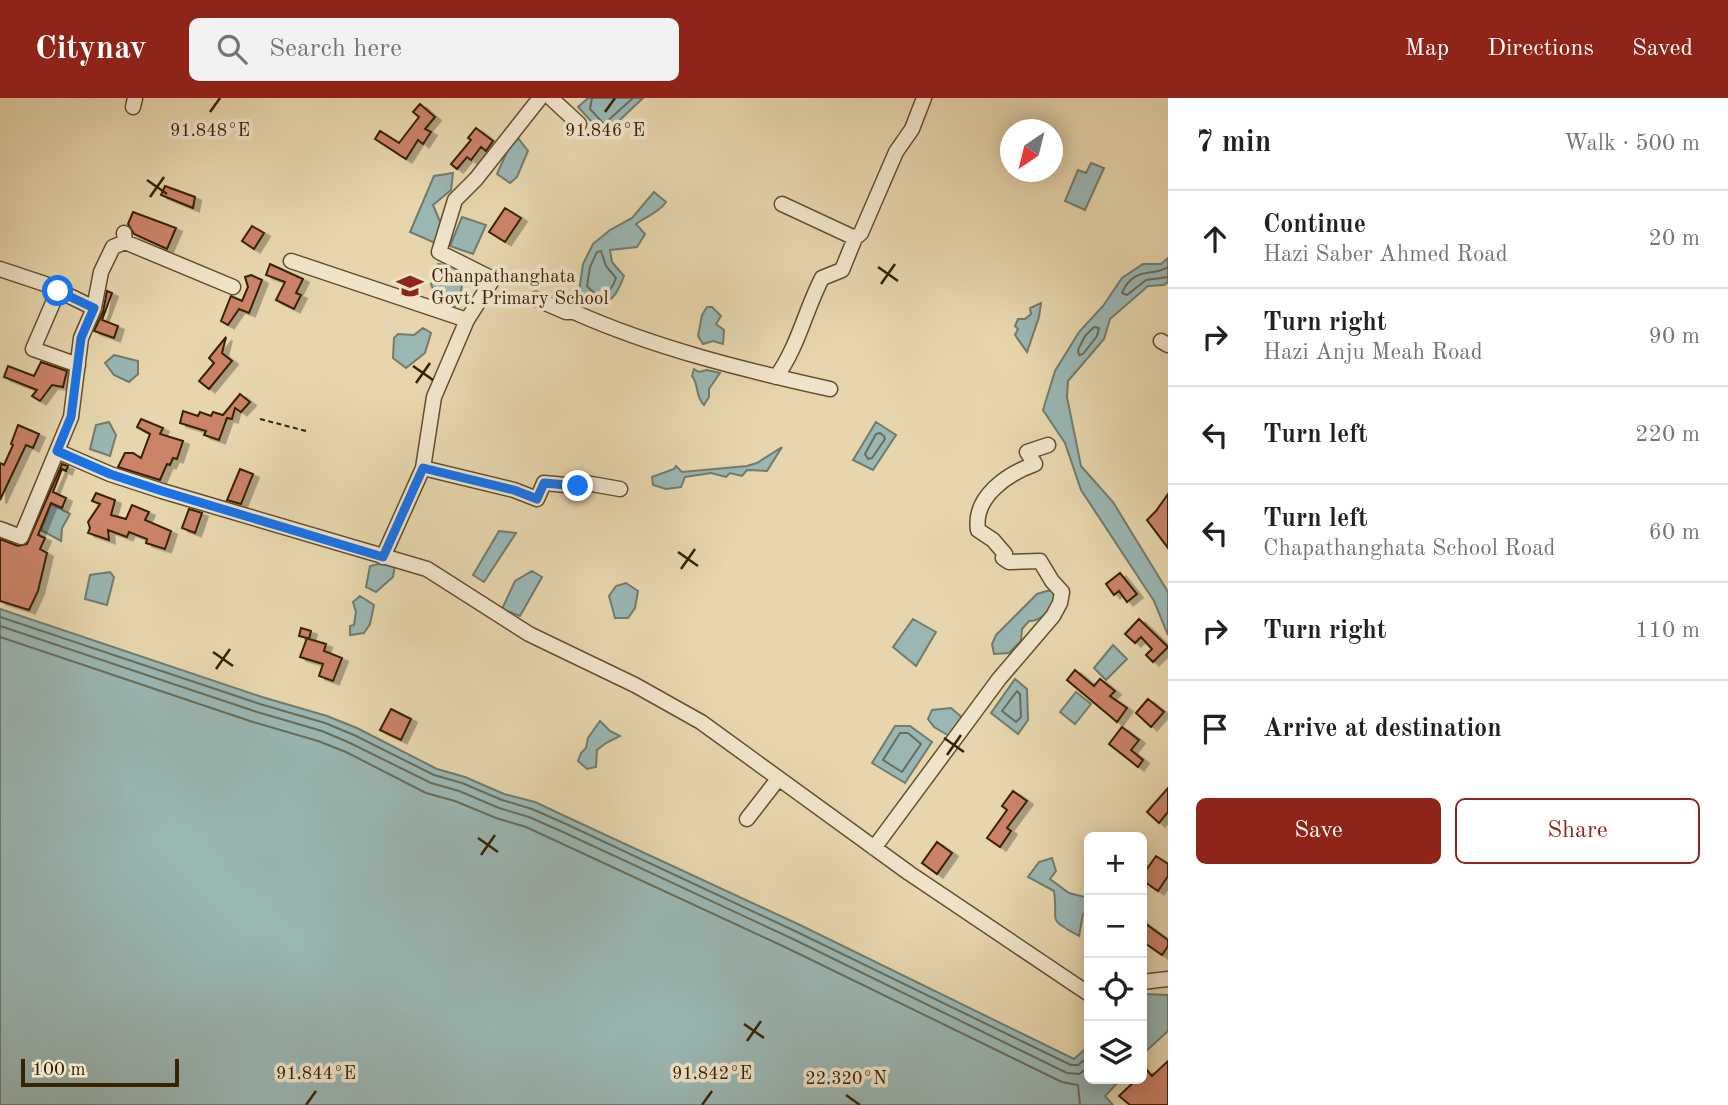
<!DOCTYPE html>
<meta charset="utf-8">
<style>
:root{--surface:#fff;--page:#f2f2f2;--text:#202124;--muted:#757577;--line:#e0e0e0;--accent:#8f2418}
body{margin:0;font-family:"Old Standard TT",serif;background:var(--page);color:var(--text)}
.controls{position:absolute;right:21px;bottom:21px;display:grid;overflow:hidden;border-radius:10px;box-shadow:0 4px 18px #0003}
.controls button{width:63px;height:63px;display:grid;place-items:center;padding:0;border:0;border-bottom:2px solid var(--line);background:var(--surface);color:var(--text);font:35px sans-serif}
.compass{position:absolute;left:1000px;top:21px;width:63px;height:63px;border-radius:50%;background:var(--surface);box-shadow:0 4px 18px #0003;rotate:215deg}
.scale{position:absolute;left:21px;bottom:18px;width:158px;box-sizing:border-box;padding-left:7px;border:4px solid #372201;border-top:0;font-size:19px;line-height:24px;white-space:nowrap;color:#372201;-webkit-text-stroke:5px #efe4ca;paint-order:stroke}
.stop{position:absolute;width:21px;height:21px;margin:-16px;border:5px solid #1a73e8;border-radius:50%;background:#fff}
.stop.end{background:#1a73e8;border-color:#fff;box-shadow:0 2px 7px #0008}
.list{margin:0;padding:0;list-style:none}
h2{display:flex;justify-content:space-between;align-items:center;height:91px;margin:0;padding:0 28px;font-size:30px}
h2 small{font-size:23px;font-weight:400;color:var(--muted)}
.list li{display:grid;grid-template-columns:46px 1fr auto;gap:21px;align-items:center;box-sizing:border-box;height:98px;padding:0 28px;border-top:2px solid var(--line)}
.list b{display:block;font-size:26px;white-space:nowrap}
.list p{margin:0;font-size:23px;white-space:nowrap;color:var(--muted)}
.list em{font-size:23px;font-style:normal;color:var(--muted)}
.actions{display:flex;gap:14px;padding:21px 28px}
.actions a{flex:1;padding:16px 0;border:2px solid var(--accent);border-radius:10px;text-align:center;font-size:24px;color:var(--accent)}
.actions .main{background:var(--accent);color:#fff}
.icon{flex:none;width:38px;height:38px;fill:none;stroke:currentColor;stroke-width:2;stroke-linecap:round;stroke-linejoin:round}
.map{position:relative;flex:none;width:1168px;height:1007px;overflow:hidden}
header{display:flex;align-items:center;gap:42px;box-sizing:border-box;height:98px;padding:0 35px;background:var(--accent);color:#fff}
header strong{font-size:33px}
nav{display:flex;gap:38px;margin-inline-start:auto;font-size:24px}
.search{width:490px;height:63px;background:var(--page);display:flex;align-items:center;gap:18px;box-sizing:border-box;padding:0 24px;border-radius:10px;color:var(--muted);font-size:26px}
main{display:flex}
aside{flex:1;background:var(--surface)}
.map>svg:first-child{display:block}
.water{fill:#9ab7b4;stroke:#727b6c;stroke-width:2}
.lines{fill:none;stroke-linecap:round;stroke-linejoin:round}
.shore{stroke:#686c5a;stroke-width:2}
.building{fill:#cb8367;stroke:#372201;stroke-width:2;filter:url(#shadow)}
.minor-casing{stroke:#634f2c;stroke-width:17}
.path{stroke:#372201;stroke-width:2;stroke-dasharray:5 3.5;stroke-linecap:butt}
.minor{stroke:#efe4ca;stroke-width:14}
.route{stroke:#1a73e8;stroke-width:9}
.ticks{fill:none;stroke:#372201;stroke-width:2.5}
.labels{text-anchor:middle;stroke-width:7;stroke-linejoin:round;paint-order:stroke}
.poi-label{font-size:19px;fill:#372201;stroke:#efe4ca;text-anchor:start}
.ticks-label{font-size:18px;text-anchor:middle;fill:#372201;stroke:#efe4ca;stroke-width:7;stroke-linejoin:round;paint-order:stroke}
</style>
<header>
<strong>Citynav</strong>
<div class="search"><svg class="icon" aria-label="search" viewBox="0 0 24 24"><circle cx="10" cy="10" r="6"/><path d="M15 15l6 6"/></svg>Search here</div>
<nav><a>Map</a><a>Directions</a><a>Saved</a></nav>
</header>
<main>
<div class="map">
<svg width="1168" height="1007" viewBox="0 0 1168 1007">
<defs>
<filter id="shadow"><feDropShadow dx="6" dy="3.5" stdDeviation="0" flood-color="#0004"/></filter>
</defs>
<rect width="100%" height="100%" fill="#e7d6ad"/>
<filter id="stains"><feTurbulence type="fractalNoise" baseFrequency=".00286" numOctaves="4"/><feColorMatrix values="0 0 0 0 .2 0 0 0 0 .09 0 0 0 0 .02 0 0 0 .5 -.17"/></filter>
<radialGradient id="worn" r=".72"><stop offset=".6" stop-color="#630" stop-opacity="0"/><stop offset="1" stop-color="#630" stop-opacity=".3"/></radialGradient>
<path class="water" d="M588,0H643L604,37L578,9Z
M518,40L528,53L517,79L510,85L497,76L510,47Z
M1091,65L1104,70L1085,112L1065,103L1078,72L1086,75Z
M453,75L451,92L433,107L441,126L435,145L410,134L434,78Z
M654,94L666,104C659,115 646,118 636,126L645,136L637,149L610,152L612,164L624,178C613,207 606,209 579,194L583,166L593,146L610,132L632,120Z
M462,119L486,127L473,156L450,148Z
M1168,160V184L1164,187L1148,188L1110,221L1104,241L1068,283L1067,299L1081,368L1113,404L1168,494V537L1154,503L1081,392L1065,345L1043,312L1055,273L1079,234L1103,208L1122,180L1143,166H1161Z
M438,166L459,169L462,185L460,203L455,208L436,199L431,186Z
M1041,205L1039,219L1027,254L1015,237L1018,231L1015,228L1018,221H1025L1031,216L1030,210Z
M707,209H712L721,218L716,226L724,232L723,246L713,243L703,246L698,238L702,217Z
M423,230L431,235L425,255L406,270L393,260L394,240L398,236L414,237Z
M114,257L138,263V276L129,284L114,277L105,265Z
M694,271L699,274L707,272L720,275L709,291V299L704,307C695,299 699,286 692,278Z
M109,324L116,337L110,358L90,351L96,327Z
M876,324L896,337L873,372L853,362Z
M782,349L767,373L747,372L742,378L730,375L726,379L711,375L685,379L681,389L666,391L653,387L652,379L674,371L676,368L682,374L747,368L757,365Z
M51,406L70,416L62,430L61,443L41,432Z
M499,433L516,435L484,484L473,477Z
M396,462L393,479L376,494L366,489L370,468Z
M532,473L542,479L520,518L502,511L515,483Z
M110,474L114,479L107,507L85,501L90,477Z
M626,485L638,493L635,510L628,520H615L609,498L616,488Z
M1051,492L1058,500C1051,510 1043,523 1029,523L1022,531L1021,543L1009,555L994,556L992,546L996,537L1037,496Z
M360,498L374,507L370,526L364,535L350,537V528L354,527L356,514L353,504Z
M0,511L262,599L327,618L357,630L437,671L465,679L504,696L535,704L569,720L800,827L1074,961L1089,948V981H1121L1105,998L1113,1007H0Z
M913,521L936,534L916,568L893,549Z
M1113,547L1127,561L1106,582L1094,570Z
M1015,581L1027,591L1028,622L1018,636L991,615Z
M1076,594L1091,606L1075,626L1060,614Z
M951,610L964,621L951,639L934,629L928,621L932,612Z
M600,623L610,633L620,638L606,645L597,652L596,669L587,671L578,663L581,655L586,650L588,640Z
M895,628H910L932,644L905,685L872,665Z
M1052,760L1056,773L1050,781L1069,795L1089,800V815L1083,816L1079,838C1045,819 1059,826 1054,793L1028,779L1039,764Z
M1142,896L1168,897V933L1142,957Z"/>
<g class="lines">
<path class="shore" d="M592,0L590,11L604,26L633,0
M601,153L606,168L616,180C610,197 600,204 587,188L590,169L597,154Z
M1168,169C1153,179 1133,168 1122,195L1127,197L1146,182L1168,179
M1094,229L1099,230L1097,238L1083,256L1079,257L1078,252L1085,238Z
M880,335L884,338L885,341L872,360L868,361L865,356L876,336Z
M0,519L260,606L325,625L354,637L434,677L462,685L502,702L532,711L566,726L797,834L1071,967H1078L1089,958
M0,528L257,614L322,633L350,645L431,685L459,693L499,710L529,719L563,734L793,841L1067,975L1079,976L1089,969
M0,539L253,624L318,643L346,654L426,695L455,703L496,720L526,729L789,851L1062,984L1078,987L1080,1007
M1017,593L1020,596L1021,619L1016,624L1002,613Z
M900,635H908L921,646L902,674L883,662Z"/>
</g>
<path class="building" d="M420,6L435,19L425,31L431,34L423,46L418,42L406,61L375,41L380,33L399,45L419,19L413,14Z
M476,30L493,43L486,53L481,49L471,62L467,59L457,71L451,66L471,42L468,40Z
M165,88L195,99L193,110L161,97Z
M505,110L521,120L505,144L489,134Z
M133,114L176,130L167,151L134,136L128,126Z
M252,128L264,135L254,151L242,143Z
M270,166L303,181L296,195L301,197L294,211L276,202L285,184L266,177Z
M251,177L262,182L249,215L239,211L228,227L221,223L231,198L242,203L248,189L245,179Z
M107,193L112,195L102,222L118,228L114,240L94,233L103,214Z
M226,239L222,255L232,263L209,291L199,283L214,265L209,260Z
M41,264L67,273L63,289L52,287L40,303L32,298L37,292L4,279L8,268L34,278Z
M240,296L250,304L241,314L235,310L232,321L227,320L219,342L204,337L206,333L180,325L183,313L198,318L200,314L211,318L213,314L223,317Z
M141,321L163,330L160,336L183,343L177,361L173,360L170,367L167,366L160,382L118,369L125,355H133L141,360L150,336L137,329Z
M18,327L39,336L33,350L26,347L0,402V365L4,367L13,347L11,346Z
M62,366L68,368L66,373L62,371L53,394L66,400L62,410L51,405L38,437L45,440L40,451L47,455L38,493L29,512L0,503V441L18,448L27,446Z
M240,371L253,376L241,406L227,402Z
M96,395L115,402L111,417L126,421L132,407L149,414L145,422L171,433L165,451L146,445L147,441L129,434L127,439L108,432L109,442L88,435L90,430L88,424L100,406L92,403Z
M1168,396V450L1147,422L1156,413Z
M189,411L202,415L195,435L182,430Z
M1120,475L1137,496L1127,504L1119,493L1114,497L1106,486Z
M1139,521L1168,549L1153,564L1146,557L1152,551L1141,539L1135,545L1125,536Z
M301,530L311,533L309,541L326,546L324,553L342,560L333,583L319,578L323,566L300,559L307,540L299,538Z
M1075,572L1094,588L1100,581L1115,593L1110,598L1127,610L1117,624L1067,582Z
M1148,601L1164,614L1151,629L1136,615Z
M391,611L411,621L401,642L380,632Z
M1122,629L1139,642L1131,652L1143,662L1138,669L1109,646Z
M1168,690V714L1159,725L1147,714Z
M1013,693L1027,703L1007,730L1011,733L1000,749L987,740L1007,712L1002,708Z
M937,744L952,755L937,776L922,765Z
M1156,758L1168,766V778L1158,793L1142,782V778Z
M1142,823L1168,842V848L1162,857L1142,843Z
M1168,963V1007H1130L1119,998L1137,981H1142V976L1147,972L1152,978Z"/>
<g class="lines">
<g class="minor-casing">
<path id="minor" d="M551,0L579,26
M133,9L135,0
M782,106L855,140
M125,144L233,189
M291,163L467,222
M0,171L45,186L94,210
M58,193L33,251L78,267
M536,201L566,214H574C655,250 744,272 830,291
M1161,243L1168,247
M776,279C798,249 805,213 822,180L842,172L855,140L861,135L896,54L912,31L924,0
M57,353L110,376L162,393L427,471L529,536L635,587L701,624L909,775L1089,896
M423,370L514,392L537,401L544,385L577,388L580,384L620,391
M0,431L21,439L71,319L81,240L94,210L101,174L113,149L125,144L124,135
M383,459L423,370L434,299L467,222L493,181L439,154L455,102L476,81L540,0
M747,721L778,681
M874,750L999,581L1053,518L1060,505L1062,494L1052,483L1040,463L1009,464L1003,460L1005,456L993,442L978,432C973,399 1007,376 1035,366L1027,354L1048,347
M1142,884L1168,881"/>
</g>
<path class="path" d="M260,321L306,333"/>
<use href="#minor" class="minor"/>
</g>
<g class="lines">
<path class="route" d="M58,193L94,210L81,240L71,319L57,353L110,376L162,393L383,459L423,370L514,392L537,401L544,385L578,388"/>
</g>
<path class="ticks" d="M210,14L220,0M605,14L615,0M147,82L167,96M150,99L164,79M878,169L898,183M881,186L895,166M413,268L433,282M416,285L430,265M678,454L698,468M681,471L695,451M213,554L233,568M216,571L230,551M944,640L964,654M947,657L961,637M478,740L498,754M481,757L495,737M744,926L764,940M747,943L761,923M846,997L860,1007M306,1007L316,993M702,1007L712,993"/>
<defs>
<g id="school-bare" transform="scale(2.1)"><path d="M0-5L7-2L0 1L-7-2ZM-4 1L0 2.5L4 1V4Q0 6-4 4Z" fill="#8f2418" stroke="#efe4ca" stroke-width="2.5" paint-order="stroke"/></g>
</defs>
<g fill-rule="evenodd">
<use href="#school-bare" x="410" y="188"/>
</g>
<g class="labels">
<g class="poi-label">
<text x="431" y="184">Chanpathanghata<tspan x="431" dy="22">Govt. Primary School</tspan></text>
</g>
</g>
<g class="ticks-label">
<text x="210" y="38">91.848°E</text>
<text x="605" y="38">91.846°E</text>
<text x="316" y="981">91.844°E</text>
<text x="712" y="981">91.842°E</text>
<text x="846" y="986">22.320°N</text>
</g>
<rect width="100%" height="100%" filter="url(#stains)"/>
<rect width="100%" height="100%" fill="url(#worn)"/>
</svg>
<div class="controls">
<button>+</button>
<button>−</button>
<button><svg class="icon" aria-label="locate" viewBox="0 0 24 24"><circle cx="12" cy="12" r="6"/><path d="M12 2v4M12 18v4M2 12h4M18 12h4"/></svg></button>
<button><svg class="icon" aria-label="layers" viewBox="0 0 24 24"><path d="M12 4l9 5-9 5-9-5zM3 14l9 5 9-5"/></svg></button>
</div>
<svg class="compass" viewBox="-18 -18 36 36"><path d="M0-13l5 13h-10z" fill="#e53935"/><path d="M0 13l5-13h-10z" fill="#757577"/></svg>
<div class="scale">100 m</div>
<div class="stop" style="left:58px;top:193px"></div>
<div class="stop end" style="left:578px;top:388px"></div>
</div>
<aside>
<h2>7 min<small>Walk · 500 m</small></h2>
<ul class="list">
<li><svg class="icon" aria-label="ahead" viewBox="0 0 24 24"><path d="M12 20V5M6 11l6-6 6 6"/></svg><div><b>Continue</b><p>Hazi Saber Ahmed Road</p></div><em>20 m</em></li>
<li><svg class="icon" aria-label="right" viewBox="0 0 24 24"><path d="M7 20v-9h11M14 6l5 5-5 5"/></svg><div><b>Turn right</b><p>Hazi Anju Meah Road</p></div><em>90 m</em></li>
<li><svg class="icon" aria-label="left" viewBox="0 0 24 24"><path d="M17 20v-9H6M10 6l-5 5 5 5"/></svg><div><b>Turn left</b></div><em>220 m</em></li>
<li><svg class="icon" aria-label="left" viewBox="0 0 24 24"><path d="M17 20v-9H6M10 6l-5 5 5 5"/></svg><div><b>Turn left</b><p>Chapathanghata School Road</p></div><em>60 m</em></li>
<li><svg class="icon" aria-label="right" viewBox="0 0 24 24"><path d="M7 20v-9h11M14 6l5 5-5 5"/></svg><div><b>Turn right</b></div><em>110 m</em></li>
<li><svg class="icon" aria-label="arrive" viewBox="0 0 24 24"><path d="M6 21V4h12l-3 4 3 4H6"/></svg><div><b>Arrive at destination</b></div></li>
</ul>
<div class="actions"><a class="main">Save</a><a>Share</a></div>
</aside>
</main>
